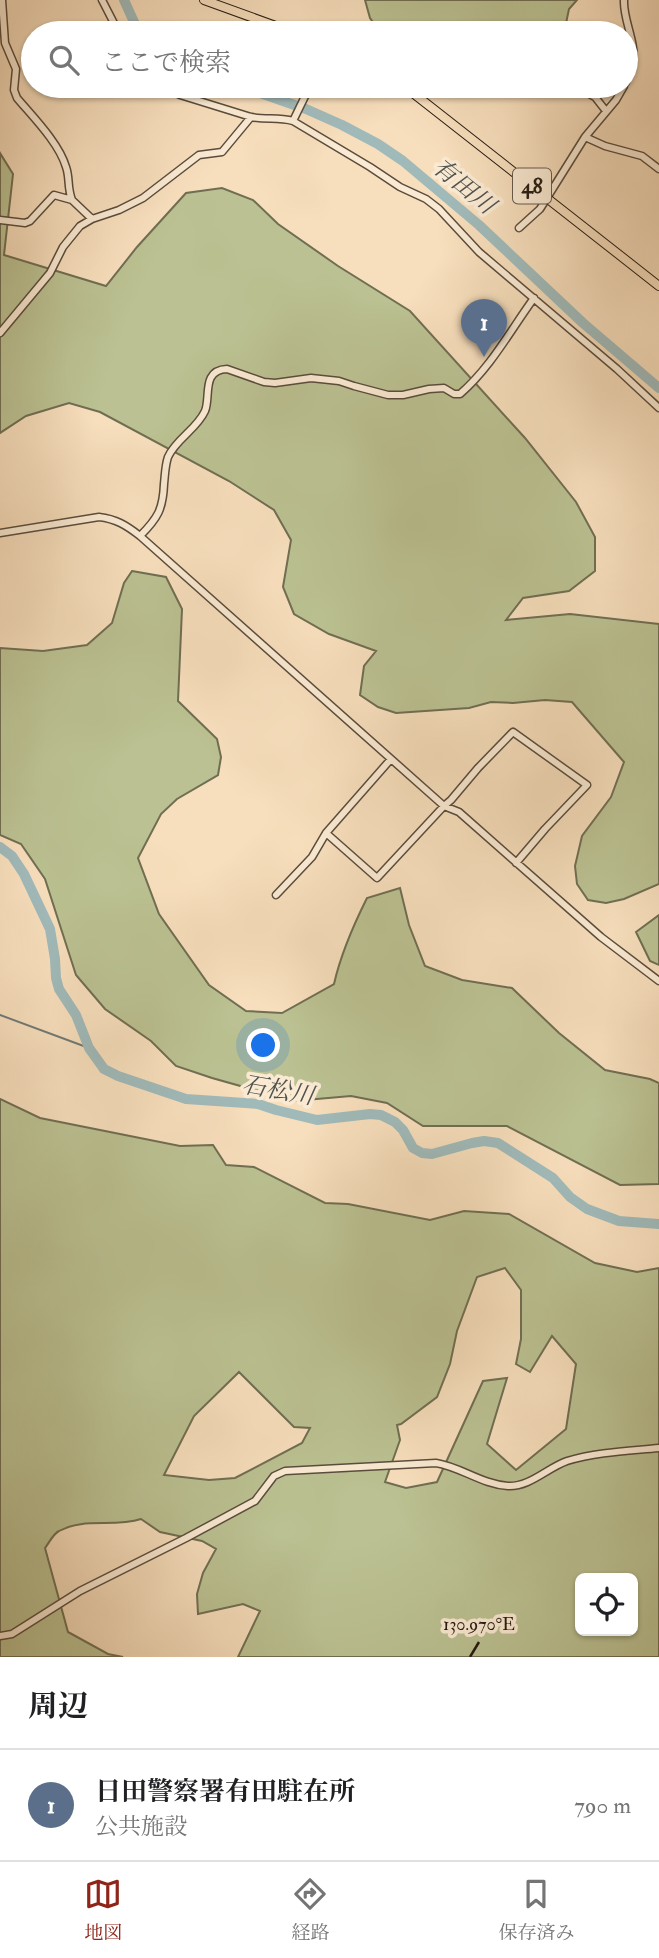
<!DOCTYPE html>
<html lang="ja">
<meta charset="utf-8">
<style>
:root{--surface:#fff;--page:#f6f6f6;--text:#202124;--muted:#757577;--line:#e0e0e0;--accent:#8f2418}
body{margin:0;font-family:"IM FELL Double Pica","Noto Serif JP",serif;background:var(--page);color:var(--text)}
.controls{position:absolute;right:21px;bottom:21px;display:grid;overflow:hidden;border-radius:10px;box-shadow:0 2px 5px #0004}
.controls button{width:63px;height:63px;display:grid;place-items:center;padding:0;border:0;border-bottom:2px solid var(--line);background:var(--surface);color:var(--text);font:35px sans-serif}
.you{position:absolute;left:264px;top:1046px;width:24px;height:24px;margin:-18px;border:5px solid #fff;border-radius:50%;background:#1a73e8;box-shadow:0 0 0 10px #1a73e833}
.badge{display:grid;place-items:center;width:46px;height:46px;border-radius:50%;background:var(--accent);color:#fff;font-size:23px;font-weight:700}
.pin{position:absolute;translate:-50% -58px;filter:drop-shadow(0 2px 4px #0008)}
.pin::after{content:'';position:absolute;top:37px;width:24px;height:21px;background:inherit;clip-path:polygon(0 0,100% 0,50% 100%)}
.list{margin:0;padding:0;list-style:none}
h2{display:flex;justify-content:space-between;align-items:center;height:91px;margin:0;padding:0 28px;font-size:30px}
h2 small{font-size:23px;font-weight:400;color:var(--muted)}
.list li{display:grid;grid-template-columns:46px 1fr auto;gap:21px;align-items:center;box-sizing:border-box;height:112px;padding:0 28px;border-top:2px solid var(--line)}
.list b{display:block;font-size:26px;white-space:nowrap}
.list p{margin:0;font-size:23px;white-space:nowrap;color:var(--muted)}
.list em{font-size:23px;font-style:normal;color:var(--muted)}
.icon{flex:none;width:38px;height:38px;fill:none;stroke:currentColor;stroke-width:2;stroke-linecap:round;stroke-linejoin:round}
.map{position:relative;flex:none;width:659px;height:1657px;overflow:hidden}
.search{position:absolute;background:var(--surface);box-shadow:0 2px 5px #0004;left:21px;right:21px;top:21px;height:77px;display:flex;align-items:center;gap:18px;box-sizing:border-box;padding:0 24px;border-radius:38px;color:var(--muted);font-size:26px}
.sheet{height:203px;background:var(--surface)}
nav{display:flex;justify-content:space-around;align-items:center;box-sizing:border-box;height:98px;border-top:2px solid var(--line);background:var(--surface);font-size:19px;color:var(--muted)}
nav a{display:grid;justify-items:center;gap:4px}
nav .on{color:var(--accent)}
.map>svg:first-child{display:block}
.green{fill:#bbc192;stroke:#706e52;stroke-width:2;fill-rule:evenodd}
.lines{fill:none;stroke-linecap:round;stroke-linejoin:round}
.stream{stroke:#6f7a77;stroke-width:2}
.river{stroke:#a0baba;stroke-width:10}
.minor-casing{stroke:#5a4c3c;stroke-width:9}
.major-casing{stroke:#251b12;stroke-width:10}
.minor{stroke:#faead3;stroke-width:6}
.major{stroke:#f7debc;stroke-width:8}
.ticks{fill:none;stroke:#251b12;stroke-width:2.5}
.labels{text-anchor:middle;stroke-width:7;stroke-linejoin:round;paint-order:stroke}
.shield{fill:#faead3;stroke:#65594c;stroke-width:2}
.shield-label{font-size:21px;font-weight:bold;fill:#251b12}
.water-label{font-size:24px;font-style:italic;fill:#50534d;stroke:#faead3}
.ticks-label{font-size:18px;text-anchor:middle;fill:#251b12;stroke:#faead3;stroke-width:7;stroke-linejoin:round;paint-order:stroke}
</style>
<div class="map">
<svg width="659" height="1657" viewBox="0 0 659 1657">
<rect width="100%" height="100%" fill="#f7debc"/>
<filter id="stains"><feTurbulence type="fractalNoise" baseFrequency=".00286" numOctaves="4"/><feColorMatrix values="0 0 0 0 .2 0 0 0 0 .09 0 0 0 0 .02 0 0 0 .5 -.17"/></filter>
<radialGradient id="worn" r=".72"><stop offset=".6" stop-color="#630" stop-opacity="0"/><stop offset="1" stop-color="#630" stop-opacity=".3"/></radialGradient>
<path class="green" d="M365,0H577L569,9L565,28L568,33H381L370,18Z
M0,153L13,174L4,255L106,286L137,247L186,193L222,188L253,200L278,224L338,266L410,311L525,438L576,502L595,537V571L569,591L523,598L506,620L570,614L659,624V884L624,899L606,903L588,900L577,884L575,866L582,836L611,797L624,762L572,702L545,700L513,703L491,702L469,708L396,713L378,707L360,695L364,666L376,651L329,634L294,614L283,587L291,540L274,510L229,481L100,412L69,403L26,416L0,433Z
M132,571L166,577L182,609L178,701L217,739L221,757L218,775L177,799L161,814L138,858L159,914L209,985L246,1011L282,1013L334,984C341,953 353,926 367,898L400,888L409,925L425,966L462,980L512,988L559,1033L605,1070L650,1079L659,1083V1184L620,1185L507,1126H423L387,1103L351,1096L294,1101L212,1078L176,1066L151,1041L105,1009L76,975L45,879L21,844L0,835V648L43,651L87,645L112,623L124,583Z
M659,915V965L650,961L636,932Z
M0,1099L40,1118L180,1146L213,1145L226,1165L254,1167L325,1203L348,1204L430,1220L464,1211L509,1214L595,1263L637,1272L659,1268V1657H238L260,1611L243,1604L198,1614L197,1594L203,1573L216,1549L202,1541L160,1532L141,1519C114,1528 84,1517 59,1531C53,1534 49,1543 45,1548L68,1632L108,1654L123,1657H0ZM505,1268L521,1290V1339L516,1364L530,1372L552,1336L576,1364L566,1429L516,1470L487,1444L507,1378L483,1381L437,1482L406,1488L385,1482L400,1440L397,1425L401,1424L437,1397L450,1364L457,1331L477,1277ZM239,1372L294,1427L310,1428L302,1443L235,1478L209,1480L164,1475L194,1416ZM580,1578H633V1631H580Z"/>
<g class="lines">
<path class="stream" d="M0,1015L89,1048"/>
<path class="river" d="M124,0L139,33
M204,86L260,93L306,109L342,125L378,144L403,161L479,225L583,323L659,388
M0,847L12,856L24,874L50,929L55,959L56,978L59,989L76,1015L89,1048L104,1069L118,1076L186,1099L258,1104L276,1110L317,1120L370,1114L381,1115L395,1122L403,1130L413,1148L422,1153L432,1154L472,1143L484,1141L498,1143L553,1178L570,1197L587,1209L619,1221L659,1224"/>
<g class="minor-casing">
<path id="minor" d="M2,0L5,43L16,69L14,90L17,98C33,117 59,143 66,167C70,178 67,187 72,200
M102,0L119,33
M624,0C623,20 636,41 633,61C633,68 628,76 626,82
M163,86L180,95L251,117C266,120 278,117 293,121L370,167L400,187L426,199L439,209L479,252L617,369L659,408
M575,86L595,97L606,111
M293,121L310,86
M585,137L605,146L642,156L659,169
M0,220L25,223L30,221L54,195L72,200L92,219
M519,228L540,209L585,137L616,100L624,86
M0,333L50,273L63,247L80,226L92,219L119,210L143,198L199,155L222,152L251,117
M0,533L99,517C116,519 126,525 140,536L444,806L459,812L601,937L659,981
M140,536C158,518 163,509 164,484C165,475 165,466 168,457C176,439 197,429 205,411C211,397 201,370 227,369L264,382L275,383L311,378L339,381L354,386L388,395H403L429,389L444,388L454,394H460C491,367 510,331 534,298
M326,833L377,878L444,806L451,800L478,768L513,732L587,785L545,829L516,863
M276,895L312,857L326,833L391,759
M0,1636L12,1634L80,1591L186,1538L255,1501L274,1476L285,1471L436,1463C461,1467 481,1484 508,1486C530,1487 547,1468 567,1461C597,1452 628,1451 659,1448"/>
</g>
<g class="major-casing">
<path id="major" d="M204,0L295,33
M404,86L659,286"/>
</g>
<use href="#minor" class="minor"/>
<use href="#major" class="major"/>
</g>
<path class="ticks" d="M470,1657L479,1642"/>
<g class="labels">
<rect class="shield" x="513" y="168.5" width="38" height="35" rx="5"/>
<g class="shield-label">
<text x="532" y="193">48</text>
</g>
<g class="water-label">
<text transform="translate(464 186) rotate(39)" y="8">有田川</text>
<text transform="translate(278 1090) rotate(10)" y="8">石松川</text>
</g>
</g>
<g class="ticks-label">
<text x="479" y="1630">130.970°E</text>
</g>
<rect width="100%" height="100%" filter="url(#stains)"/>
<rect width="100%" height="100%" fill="url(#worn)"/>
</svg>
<div class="controls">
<button><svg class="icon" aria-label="locate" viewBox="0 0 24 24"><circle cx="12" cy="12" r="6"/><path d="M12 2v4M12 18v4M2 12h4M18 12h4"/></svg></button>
</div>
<div class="you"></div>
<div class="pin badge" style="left:484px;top:357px;background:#5c6f8a">1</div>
<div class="search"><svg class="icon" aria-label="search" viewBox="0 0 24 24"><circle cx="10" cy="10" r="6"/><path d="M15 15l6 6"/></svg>ここで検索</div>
</div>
<section class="sheet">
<h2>周辺<small></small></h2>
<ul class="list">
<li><span class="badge" style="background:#5c6f8a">1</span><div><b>日田警察署有田駐在所</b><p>公共施設</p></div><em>790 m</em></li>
</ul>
</section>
<nav>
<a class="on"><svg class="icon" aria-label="map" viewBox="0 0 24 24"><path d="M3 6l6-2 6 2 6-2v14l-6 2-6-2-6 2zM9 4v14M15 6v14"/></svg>地図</a>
<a><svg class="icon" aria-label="directions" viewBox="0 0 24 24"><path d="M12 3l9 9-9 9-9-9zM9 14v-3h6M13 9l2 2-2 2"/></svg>経路</a>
<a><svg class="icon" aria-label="saved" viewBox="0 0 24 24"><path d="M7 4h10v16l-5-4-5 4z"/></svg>保存済み</a>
</nav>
